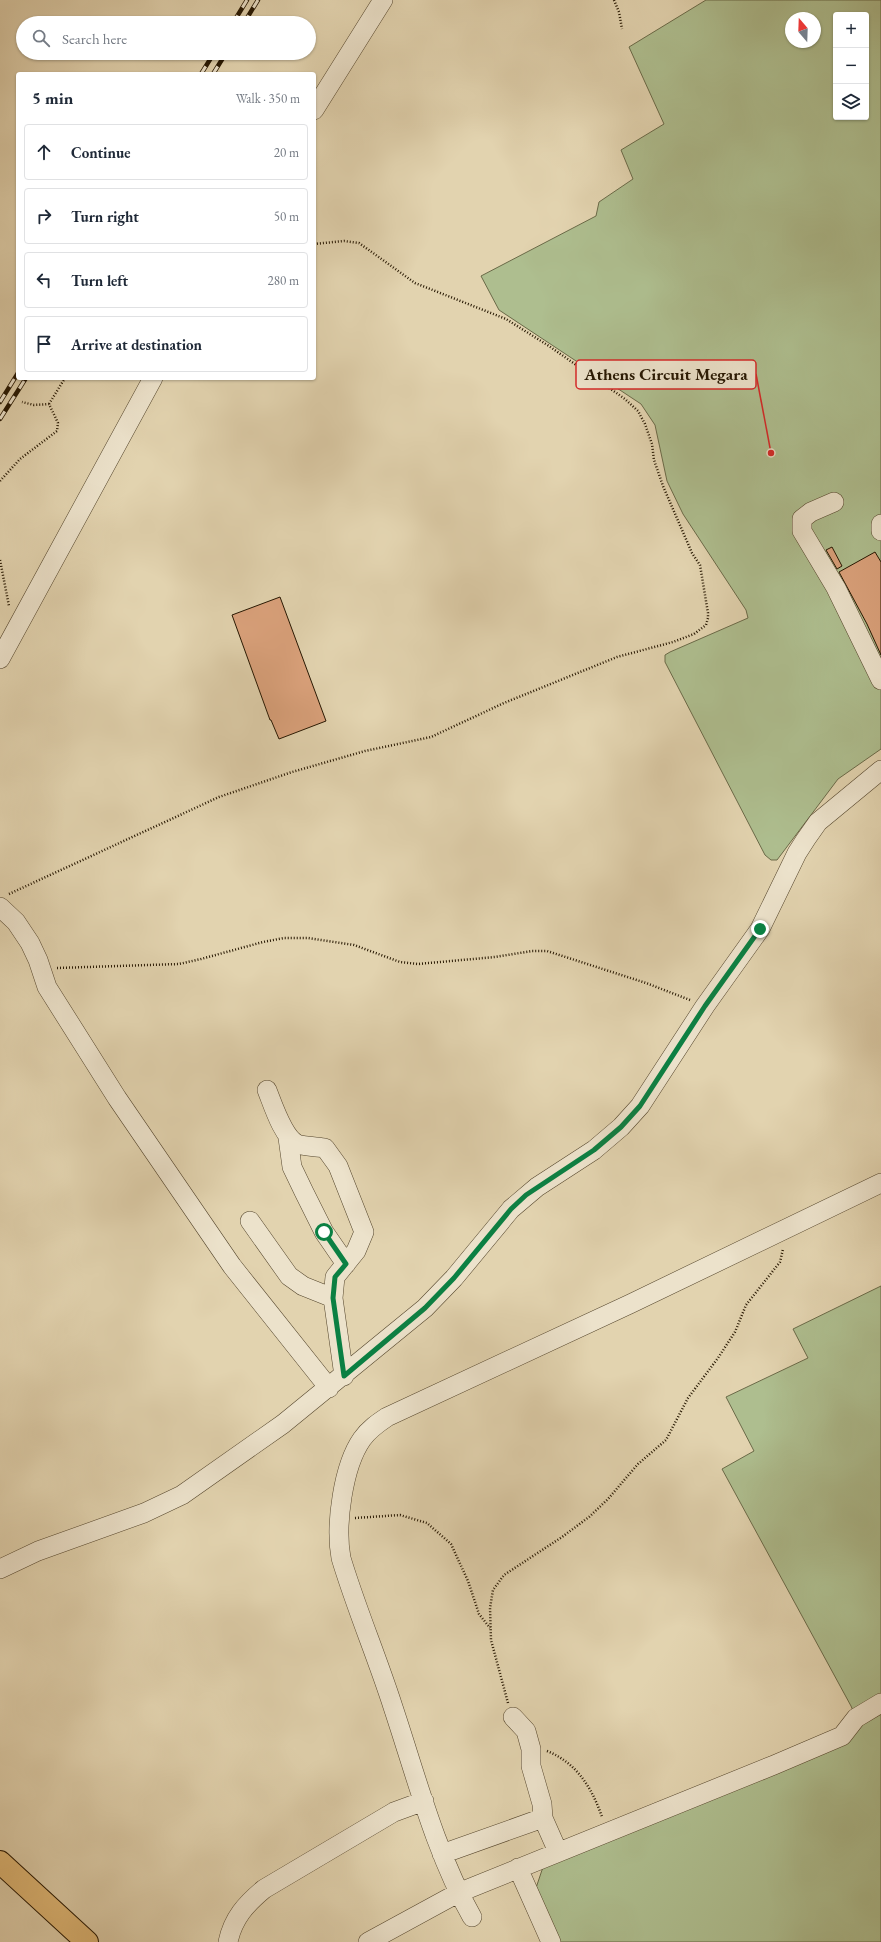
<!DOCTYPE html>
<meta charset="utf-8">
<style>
:root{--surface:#fff;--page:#f2f2f3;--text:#1f2937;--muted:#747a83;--line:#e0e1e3}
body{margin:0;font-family:"EB Garamond",serif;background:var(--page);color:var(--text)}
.controls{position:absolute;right:12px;top:12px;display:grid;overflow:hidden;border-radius:4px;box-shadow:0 1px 3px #0004}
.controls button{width:36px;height:36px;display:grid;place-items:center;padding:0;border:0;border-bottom:1px solid var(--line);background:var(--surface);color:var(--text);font:20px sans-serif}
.compass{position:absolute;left:785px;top:12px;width:36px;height:36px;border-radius:50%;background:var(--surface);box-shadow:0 1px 3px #0004;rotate:341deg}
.stop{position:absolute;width:12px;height:12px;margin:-9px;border:3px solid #0b8043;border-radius:50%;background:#fff}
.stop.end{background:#0b8043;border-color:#fff;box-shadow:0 1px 4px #0008}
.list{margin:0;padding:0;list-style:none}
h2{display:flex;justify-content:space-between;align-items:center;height:52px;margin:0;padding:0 16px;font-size:17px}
h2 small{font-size:13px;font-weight:400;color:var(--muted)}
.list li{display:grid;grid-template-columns:26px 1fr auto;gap:12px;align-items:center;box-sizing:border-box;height:56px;margin:0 8px 8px;padding:0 8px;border:1px solid var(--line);border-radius:4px}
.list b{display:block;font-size:15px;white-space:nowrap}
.list em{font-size:13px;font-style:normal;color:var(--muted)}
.icon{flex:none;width:22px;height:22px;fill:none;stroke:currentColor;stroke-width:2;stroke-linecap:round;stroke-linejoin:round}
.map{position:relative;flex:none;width:881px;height:1942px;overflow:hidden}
.search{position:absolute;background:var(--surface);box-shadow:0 1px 3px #0004;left:16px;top:16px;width:300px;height:44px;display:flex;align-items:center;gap:10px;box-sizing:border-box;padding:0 14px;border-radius:22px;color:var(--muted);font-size:15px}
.panel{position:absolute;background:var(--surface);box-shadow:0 1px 3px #0004;left:16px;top:72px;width:300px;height:308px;border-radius:4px}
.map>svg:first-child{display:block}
.green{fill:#aebe8f;stroke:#6a6a48;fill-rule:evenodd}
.building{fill:#dba27c;stroke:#251601}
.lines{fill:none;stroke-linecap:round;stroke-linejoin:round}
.minor-casing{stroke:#54452c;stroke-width:20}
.major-casing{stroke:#251601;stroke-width:24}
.path{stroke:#251601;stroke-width:2.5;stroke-dasharray:1 2;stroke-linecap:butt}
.minor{stroke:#ece2cb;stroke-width:19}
.major{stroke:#e1ba78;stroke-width:22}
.rail-casing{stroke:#251601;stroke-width:4.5}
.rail{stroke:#ece2cb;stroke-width:3;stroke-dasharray:9;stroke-linecap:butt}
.route{stroke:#0b8043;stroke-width:5}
.leader{fill:none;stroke:#d62828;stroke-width:1.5}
.callout-dot{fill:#d62828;stroke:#ece2cb;stroke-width:1.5}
.callout{fill:#ece2cb;stroke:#d62828;stroke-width:1.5}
.callout-label{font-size:17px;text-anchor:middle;font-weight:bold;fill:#251601}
</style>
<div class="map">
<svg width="881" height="1942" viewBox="0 0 881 1942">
<rect width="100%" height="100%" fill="#e2d3af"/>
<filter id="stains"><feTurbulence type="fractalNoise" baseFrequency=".005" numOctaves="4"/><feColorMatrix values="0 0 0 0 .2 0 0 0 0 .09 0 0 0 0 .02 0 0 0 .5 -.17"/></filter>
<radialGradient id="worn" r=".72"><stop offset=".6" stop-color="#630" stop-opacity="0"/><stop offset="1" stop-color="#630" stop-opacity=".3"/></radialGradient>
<path class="green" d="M706,0H881V749L838,779L777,860H771L765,855L665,662V655L670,652L748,618L746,610L683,514L667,481L655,425L641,404L499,310L481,276L596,216L599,202L633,179L621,150L664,124L629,47ZM836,15H866V117H836ZM791,18H815V42H791Z
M881,1286V1942H556L536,1888L544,1864L858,1723L851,1706L722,1469L754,1451L726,1397L808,1358L793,1329Z"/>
<path class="building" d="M832,547L842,566L837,569L826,550Z
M875,552L881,562V655L867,624L839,572Z
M280,597L326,721L279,739L271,720H270L232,615Z"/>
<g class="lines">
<g class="minor-casing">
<path id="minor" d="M314,110L383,0
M834,502L811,512L802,519V531L836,588L881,680
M881,524V531
M0,659L153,378
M0,907L16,922L30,943L38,960L47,987L117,1098L232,1266L329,1388
M267,1090C273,1105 283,1137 297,1144C301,1146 319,1147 325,1148L338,1166L364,1232L356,1251L335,1277L333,1298L344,1376
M288,1138L292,1167L304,1192L324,1232L346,1264
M250,1221L289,1276L303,1286L333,1298
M0,1569L38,1551L144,1513L182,1495L283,1424L425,1308L454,1278L511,1209L537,1187L594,1150L621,1127L640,1106L705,1006L760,929L797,853L806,839L818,822L881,770
M513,1717L526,1731L531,1749V1766L542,1804L543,1818
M442,1854L543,1818L558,1852
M518,1868L551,1942
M472,1917C436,1854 416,1776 393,1707C377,1657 356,1608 341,1558C335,1525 343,1466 362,1439C369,1429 378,1423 387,1417L630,1304L881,1183
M228,1942C233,1918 246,1904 264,1889L394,1812L424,1801
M368,1942L458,1893L774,1765L842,1736L856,1718L881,1703"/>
</g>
<g class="major-casing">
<path id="major" d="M0,1862L87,1942"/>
</g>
<path class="path" d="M614,0L619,12L622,29
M49,404L65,378
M0,481L20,459L57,431L58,423L49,404L34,405L22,402
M0,560L9,606
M9,894L219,797L292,772L365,751L431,737L504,703L617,657L673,642L694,634L706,625L708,618V613L700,565L692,553L663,486L654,460L652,444L645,424L638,411L625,399L549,346L506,319L415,283L359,243L344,241L314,244
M57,968L179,964L201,959L263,942L284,938H308L354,945L400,962L418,964L495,957L532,951H547L646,983L690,1000
M355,1518L400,1515L427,1523L451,1544L468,1581L479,1614L490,1628
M508,1703L491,1640L490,1608L493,1590L504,1575L562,1537L589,1517L608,1499L638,1464L666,1440L688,1398L718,1358L735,1332L746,1305L780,1262L783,1249
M547,1751C577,1763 592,1788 602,1817"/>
<use href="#minor" class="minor"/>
<use href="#major" class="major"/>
<g class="rail-casing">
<path id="rail" d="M233,23L247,0
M244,23L258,0
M201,74L214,53
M213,74L226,53
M0,402L18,373
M0,419L26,378"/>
</g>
<use href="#rail" class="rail"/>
</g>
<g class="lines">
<path class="route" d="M324,1232L346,1264L335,1277L333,1298L344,1376L425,1308L454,1278L511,1209L526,1195L594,1150L621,1127L640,1106L705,1006L760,929"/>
</g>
<path class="leader" d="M771 453L756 374"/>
<circle class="callout-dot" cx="771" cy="453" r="4"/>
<rect class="callout" x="576" y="360" width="180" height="29" rx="4"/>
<g class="callout-label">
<text x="666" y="380">Athens Circuit Megara</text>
</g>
<rect width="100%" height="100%" filter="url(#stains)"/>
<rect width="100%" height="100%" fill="url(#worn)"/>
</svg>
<div class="controls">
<button>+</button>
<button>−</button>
<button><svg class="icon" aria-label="layers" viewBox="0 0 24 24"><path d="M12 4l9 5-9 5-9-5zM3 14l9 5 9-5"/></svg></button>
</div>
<svg class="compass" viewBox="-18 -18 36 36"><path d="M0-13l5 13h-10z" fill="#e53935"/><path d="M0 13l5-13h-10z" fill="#747a83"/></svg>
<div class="stop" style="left:324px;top:1232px"></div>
<div class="stop end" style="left:760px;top:929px"></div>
<div class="search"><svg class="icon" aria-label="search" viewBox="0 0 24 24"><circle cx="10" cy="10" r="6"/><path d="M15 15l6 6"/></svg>Search here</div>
<section class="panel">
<h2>5 min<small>Walk · 350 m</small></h2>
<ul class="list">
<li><svg class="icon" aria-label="ahead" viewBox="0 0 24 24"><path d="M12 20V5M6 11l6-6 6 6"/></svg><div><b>Continue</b></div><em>20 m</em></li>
<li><svg class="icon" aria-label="right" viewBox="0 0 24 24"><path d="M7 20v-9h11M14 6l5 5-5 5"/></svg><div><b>Turn right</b></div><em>50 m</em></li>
<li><svg class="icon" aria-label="left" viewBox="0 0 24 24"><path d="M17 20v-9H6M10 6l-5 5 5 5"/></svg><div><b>Turn left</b></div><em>280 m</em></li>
<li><svg class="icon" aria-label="arrive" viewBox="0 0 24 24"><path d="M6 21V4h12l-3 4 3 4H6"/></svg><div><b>Arrive at destination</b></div></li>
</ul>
</section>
</div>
